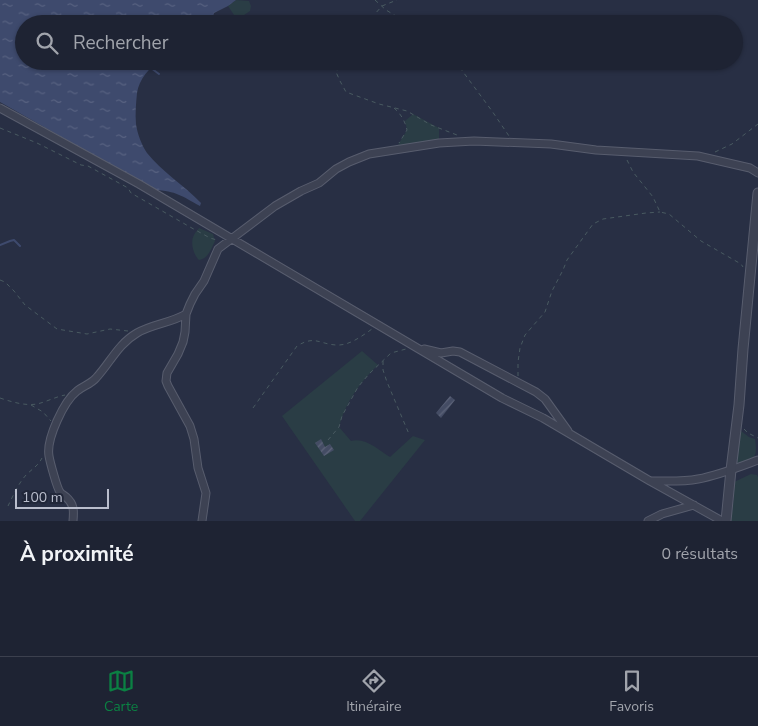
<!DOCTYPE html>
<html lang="fr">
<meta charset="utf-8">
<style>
:root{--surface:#1e2333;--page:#2b2f3f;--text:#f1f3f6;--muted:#a1a4ac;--line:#3c404e;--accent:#0b8043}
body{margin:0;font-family:"Nunito Sans",sans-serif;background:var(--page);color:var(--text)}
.scale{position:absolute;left:15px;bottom:12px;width:94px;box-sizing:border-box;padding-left:5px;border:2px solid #babecd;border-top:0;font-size:14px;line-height:18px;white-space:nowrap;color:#babecd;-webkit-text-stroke:4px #212739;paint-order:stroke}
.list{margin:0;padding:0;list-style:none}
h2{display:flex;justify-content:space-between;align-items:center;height:65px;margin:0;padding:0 20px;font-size:21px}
h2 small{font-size:16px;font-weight:400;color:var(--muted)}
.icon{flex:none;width:28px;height:28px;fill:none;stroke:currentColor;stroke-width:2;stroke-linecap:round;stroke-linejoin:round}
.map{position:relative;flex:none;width:758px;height:521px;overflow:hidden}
.search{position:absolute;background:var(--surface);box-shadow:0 1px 4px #0004;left:15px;right:15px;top:15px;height:55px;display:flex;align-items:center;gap:12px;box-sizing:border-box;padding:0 18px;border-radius:28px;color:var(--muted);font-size:19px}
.sheet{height:135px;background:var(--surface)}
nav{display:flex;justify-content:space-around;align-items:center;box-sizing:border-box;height:70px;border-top:1px solid var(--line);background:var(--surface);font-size:14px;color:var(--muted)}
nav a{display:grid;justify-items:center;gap:2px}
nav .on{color:var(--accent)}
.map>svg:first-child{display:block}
.green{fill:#2a3d45}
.water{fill:url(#water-ripples)}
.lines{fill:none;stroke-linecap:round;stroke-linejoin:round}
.stream{stroke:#3e4a6d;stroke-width:2}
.building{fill:url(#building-hatch)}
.minor-casing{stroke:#585d6e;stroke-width:9}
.tertiary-casing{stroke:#585d6e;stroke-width:11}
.path{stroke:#495a61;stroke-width:1;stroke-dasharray:4 4;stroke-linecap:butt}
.minor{stroke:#3d4253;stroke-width:7}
.tertiary{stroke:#3d4253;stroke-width:9}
</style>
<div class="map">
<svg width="758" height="521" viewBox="0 0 758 521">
<defs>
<pattern id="water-ripples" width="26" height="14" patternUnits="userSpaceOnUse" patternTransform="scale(1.25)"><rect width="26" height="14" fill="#3e4a6d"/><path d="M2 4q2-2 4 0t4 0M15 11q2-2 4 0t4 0" fill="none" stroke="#586281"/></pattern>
<pattern id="building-hatch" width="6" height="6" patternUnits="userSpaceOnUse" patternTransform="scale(1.25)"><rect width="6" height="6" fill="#444c64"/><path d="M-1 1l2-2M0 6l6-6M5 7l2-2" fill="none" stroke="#5d6479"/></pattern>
</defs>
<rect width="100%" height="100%" fill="#282f44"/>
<path class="green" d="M236,0L249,1L251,6L250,11L241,17L236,18L228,6Z
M413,114L439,128V143L395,150L407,130L405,121Z
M199,228L213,234L215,241C211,249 208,259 199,260C193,254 190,242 194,235C195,232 198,230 199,228Z
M362,351L378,365C360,382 345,403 339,427L351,441C366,437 378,450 390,457L413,436L425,440L360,521H355L282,416Z
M741,431L749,437L755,439C758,461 754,457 736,464L735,461L739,432Z
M751,474L757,475L758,477V521H732L731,520L734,497V482Z"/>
<path class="water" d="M0,0H236L228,6L214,13L211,24H24V61H162C149,66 139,80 137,93C136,103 135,114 136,124C137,133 142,146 147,153C161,171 185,186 201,203L200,206C182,196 176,191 155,190L0,102Z"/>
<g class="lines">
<path class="stream" d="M151,68L159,74
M0,245L10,241L14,240L20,246"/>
</g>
<path class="building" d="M450,396L455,400L441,418L436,413Z
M321,439L325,447L330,444L334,450L324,456L315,443Z"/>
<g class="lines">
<g class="minor-casing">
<path id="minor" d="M0,108L139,184L502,398L543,418L650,481L722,521
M424,349L441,353L453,351L460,352L536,392L545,399L568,431
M652,481C667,481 683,482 698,479C719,475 739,467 758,460
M73,521C74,510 74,504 66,497C64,495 61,494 60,492C57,488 50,462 49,456C46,439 64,401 77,391C83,386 91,384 96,378C110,363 118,344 137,333C152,324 171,323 186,314
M202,521L206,493L198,468L194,439L190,426L168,386L166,381L167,373L178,354L183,342L185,332L186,314L190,304L195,294L204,281L218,249L275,206L301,191L319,183L336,169L349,162L369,154L439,143L474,141L551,144L596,150L698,156L750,168L758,173
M648,521L662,514L694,505"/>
</g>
<g class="tertiary-casing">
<path id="tertiary" d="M726,521L731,470L739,405L743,349L758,193"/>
</g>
<path class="path" d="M375,0L386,10L409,24
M366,24L382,6L397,0
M345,61L336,72L340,81L346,92L379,104L407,111L431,125L457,135
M455,61L492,111L509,136
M394,108C401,114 405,121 407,130L399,143
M0,128L37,143L81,165L88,166L128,188L131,193L190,227L210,238L217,240
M715,152L732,144L758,124
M627,160L633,172L653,197L660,212L669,214L701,241L741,264L743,267
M0,280L5,282L14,291L25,305L57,329L87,334L110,329L128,331
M383,361V370L387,382L409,434
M518,376V362L520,348L525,335L545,312L552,291L563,270L567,260L593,224L603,219L646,213L660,212
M0,398C12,402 25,406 37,404C46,402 55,397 65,395
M31,405L43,412L51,421
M253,408L297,346C315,335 319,344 336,345C349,346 362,336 372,329
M744,429L748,433L758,438
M328,440L339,427L342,416L358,387L369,374L391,353L406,349
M8,506C13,496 18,484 26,475C32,469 38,466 42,458"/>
<use href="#minor" class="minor"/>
<use href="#tertiary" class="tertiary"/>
</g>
</svg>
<div class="scale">100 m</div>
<div class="search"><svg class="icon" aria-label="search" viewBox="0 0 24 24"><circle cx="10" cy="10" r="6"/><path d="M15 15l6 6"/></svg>Rechercher</div>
</div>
<section class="sheet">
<h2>À proximité<small>0 résultats</small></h2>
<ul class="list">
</ul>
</section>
<nav>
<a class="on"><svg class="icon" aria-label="map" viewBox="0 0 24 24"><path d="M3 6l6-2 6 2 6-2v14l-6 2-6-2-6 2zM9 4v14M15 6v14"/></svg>Carte</a>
<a><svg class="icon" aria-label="directions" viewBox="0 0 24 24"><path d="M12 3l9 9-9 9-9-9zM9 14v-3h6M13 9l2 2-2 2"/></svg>Itinéraire</a>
<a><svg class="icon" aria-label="saved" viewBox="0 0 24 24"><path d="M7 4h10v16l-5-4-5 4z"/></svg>Favoris</a>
</nav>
